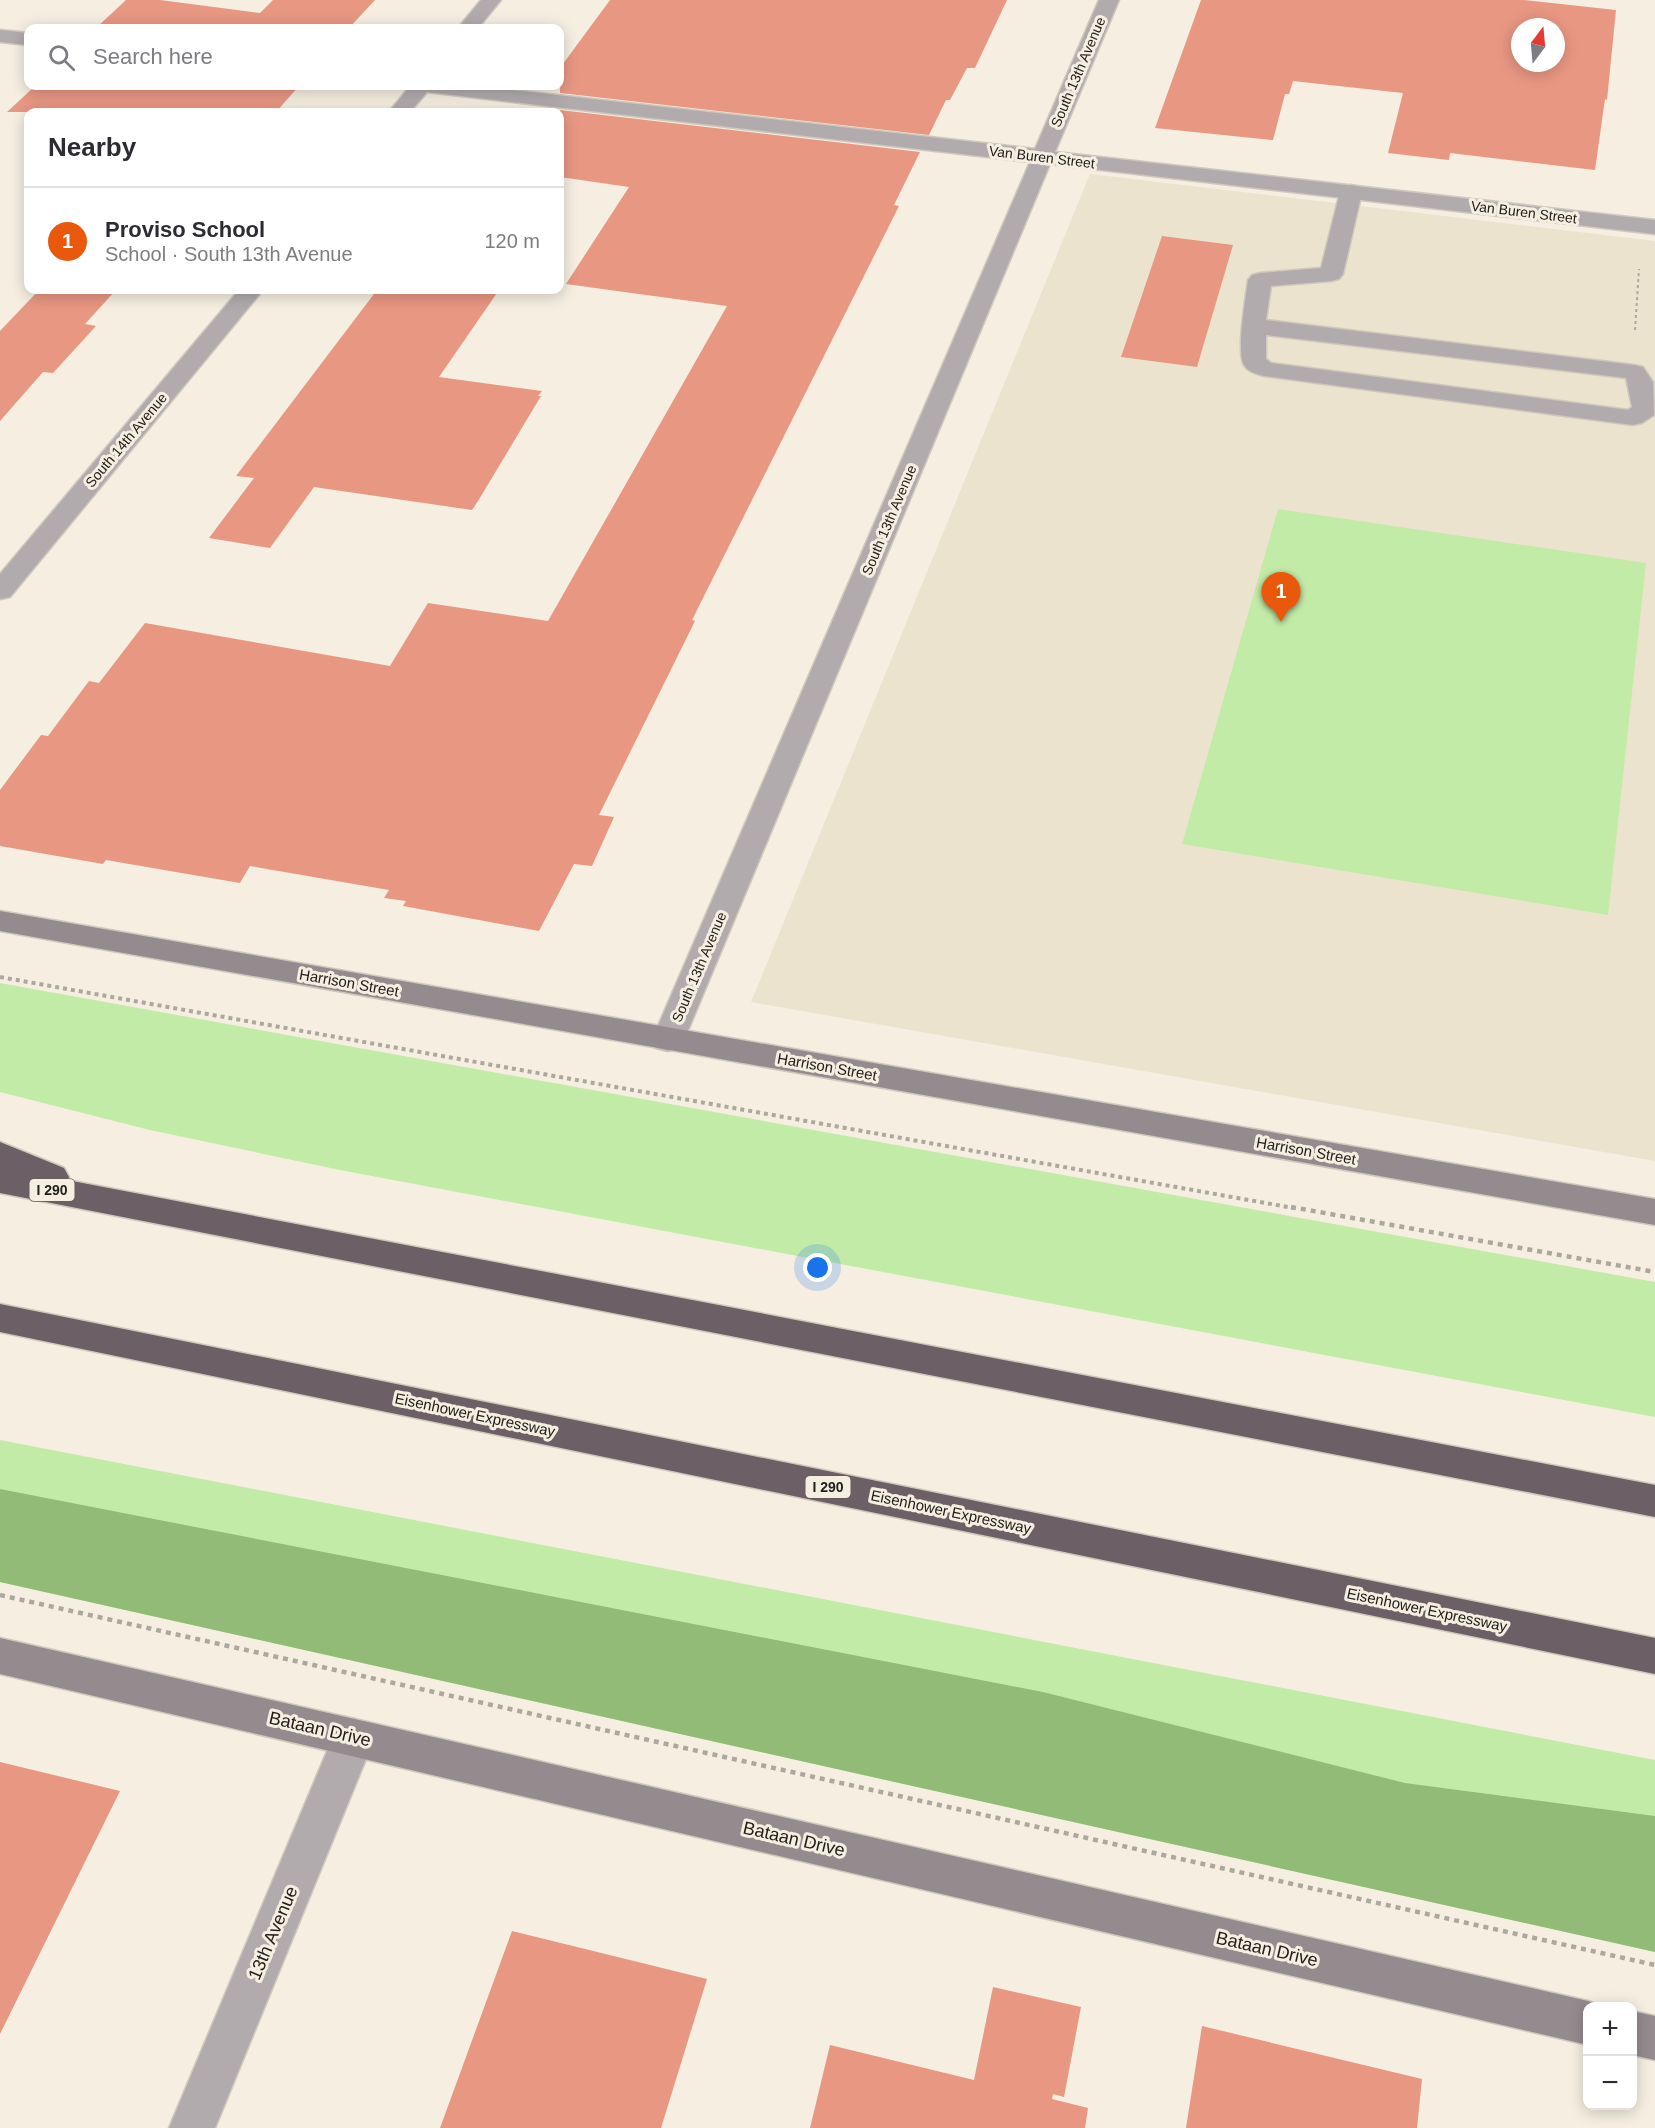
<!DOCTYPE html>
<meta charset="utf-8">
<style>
:root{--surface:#fff;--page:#f7f7f7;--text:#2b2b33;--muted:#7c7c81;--line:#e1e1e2;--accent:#ea580c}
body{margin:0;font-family:Helvetica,sans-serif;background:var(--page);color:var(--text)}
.controls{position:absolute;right:18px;bottom:18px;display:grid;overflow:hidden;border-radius:12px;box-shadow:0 3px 15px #0003}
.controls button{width:54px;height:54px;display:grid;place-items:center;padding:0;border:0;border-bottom:2px solid var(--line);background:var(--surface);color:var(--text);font:30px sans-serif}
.compass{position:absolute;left:1511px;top:18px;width:54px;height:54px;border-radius:50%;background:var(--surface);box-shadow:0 3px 15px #0003;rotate:16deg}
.you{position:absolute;left:818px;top:1268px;width:21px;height:21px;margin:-15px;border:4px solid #fff;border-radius:50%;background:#1a73e8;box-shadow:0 0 0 9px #1a73e833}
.badge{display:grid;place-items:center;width:39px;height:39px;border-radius:50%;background:var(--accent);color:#fff;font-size:20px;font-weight:700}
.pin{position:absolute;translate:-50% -50px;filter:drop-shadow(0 2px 3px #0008)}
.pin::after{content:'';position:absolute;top:32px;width:21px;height:18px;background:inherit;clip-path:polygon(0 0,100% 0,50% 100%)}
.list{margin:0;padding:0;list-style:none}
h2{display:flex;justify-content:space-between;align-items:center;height:78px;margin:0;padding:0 24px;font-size:26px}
h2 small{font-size:20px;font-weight:400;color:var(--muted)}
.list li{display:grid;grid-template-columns:39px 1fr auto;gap:18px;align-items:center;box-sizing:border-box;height:108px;padding:0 24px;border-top:2px solid var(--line)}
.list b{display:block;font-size:22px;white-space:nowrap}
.list p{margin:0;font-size:20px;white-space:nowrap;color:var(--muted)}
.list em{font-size:20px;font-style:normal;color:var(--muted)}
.icon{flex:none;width:33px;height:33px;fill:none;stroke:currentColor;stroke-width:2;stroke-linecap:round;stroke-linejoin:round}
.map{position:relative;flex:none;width:1655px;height:2128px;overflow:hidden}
.search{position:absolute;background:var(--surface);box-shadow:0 3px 15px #0003;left:24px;top:24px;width:540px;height:66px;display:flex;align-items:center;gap:15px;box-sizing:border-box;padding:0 21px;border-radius:12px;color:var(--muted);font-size:22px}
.panel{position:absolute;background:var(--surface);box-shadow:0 3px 15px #0003;left:24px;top:108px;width:540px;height:186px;border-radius:12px}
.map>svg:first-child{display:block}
.built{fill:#ece3cf}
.green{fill:#c2eba7}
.forest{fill:#92bb77}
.building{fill:#e89783;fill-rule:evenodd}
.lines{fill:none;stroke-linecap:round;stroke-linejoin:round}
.lane-casing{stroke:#cfc9bd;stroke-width:3}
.street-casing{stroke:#cfc9bd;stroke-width:3}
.secondary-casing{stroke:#cfc9bd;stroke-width:3}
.highway-casing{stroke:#cfc9bd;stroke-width:3}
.path-far2{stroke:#ada89e;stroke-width:2;stroke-dasharray:3 3;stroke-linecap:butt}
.path-far1{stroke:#ada89e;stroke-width:4;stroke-dasharray:4 4;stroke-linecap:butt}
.path{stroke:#ada89e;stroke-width:4.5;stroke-dasharray:5 5;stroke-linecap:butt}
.lane{fill:#b2abae;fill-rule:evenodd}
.street{fill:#b2abae;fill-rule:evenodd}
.secondary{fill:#948b8f;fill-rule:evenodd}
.highway{fill:#6c5f65;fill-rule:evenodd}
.labels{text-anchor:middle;stroke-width:6;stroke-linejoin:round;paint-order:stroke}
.far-street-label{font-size:14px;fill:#22201b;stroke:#f5eee1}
.shield{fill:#f5eee1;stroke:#615e56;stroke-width:1.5}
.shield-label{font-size:14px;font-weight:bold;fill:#22201b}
.street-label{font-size:15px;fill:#22201b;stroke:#f5eee1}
.near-street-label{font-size:18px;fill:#22201b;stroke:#f5eee1}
</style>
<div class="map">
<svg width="1655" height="2128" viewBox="0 0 1655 2128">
<rect width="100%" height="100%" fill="#f5eee1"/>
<path class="built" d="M1090,174L1655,241V1161L751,1002Z"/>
<path class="green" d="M1278,509L1646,563L1608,915L1182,844Z
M0,983L1655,1282V1417L340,1170L150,1130L0,1092Z
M0,1440L1655,1760V1952L0,1582Z"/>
<path class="forest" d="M0,1489L1043,1692L1405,1783L1655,1816V1952L0,1582Z"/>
<path class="building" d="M126,0H160L260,13L273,0H375L349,28H96Z
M610,0H1007L975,68H967L950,100H946L929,135L560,93V68Z
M1201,0H1523L1616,10L1607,100L1605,99L1595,170L1450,153L1449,160L1388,153L1403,93L1293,81L1289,94H1285L1273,140L1155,128ZM1520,27H1556V63H1520Z
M35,86H299L276,112H7Z
M560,110L920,152L894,205L899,206L692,620L695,621L599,815L614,817L592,866L574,864L539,931L403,906L406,901L384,898L389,890L250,866L240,883L106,860L103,864L0,846V790L41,735L48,736L89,681L99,683L145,623L390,666L428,603L548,621L727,306L566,284L629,187L560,177Z
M1162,236L1233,245L1197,367L1121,357Z
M39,290H116L85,324L96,326L53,373L43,372L0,421V331Z
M377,290H499L439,377L542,391L538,396H541L478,501L472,510L314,487L270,548L209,538L254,478L236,476Z
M0,1762L120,1791L0,2034Z
M512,1931L707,1979L661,2128H440Z
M993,1987L1081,2007L1064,2097L1053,2094L1052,2099L1088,2108L1085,2128H810L830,2045L974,2080Z
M1202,2026L1422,2079L1417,2128H1186Z"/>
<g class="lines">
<g class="lane-casing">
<path id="lane" d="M1351,185L1359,187L1362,192L1343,274L1339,279L1331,281L1271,286L1266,320L1634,365L1643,367L1653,382L1654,415L1642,423L1633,425L1264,376C1257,374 1248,372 1244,365C1236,352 1246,296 1248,280L1252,275L1260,273L1321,268L1340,192L1343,187ZM1266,335L1626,378L1632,407L1628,410L1271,363L1266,359Z"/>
</g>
<g class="street-casing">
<path id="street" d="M481,0H501L478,28H458Z
M1099,0H1119L1055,152L1655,220V234L1050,164L684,1040L680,1048L668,1051L656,1048L652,1040L1030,162L427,92L410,112H389L410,86H478L1035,149Z
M0,30L28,33V45L0,42Z
M239,290H263L10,597L0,599V574Z
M354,1719L369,1724L375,1737L215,2128H169L333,1737L339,1724Z"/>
</g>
<g class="secondary-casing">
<path id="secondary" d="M0,911L1655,1199V1225L0,931Z
M0,1638L1588,2001L1601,2006H1588V2045L0,1674Z
M1632,2011L1655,2016V2060L1632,2055Z"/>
</g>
<g class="highway-casing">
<path id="highway" d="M0,1142L64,1168L69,1177L67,1180L1655,1485V1517L0,1193Z
M0,1304L1655,1638V1674L0,1332Z"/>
</g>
<path class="path-far2" d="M1635,330L1639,269"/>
<path class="path-far1" d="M0,977L1299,1209"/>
<path class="path" d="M1291,1207L1655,1272
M0,1595L1655,1965"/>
<use href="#lane" class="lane"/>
<use href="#street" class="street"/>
<use href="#secondary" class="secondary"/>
<use href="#highway" class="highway"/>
</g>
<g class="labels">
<g class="far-street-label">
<text transform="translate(1078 72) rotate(-67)" y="5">South 13th Avenue</text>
<text transform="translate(1042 157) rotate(7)" y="5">Van Buren Street</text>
<text transform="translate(1524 212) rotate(7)" y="5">Van Buren Street</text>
<text transform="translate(126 440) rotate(-50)" y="5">South 14th Avenue</text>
<text transform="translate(889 520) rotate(-67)" y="5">South 13th Avenue</text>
<text transform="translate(699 967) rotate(-67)" y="5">South 13th Avenue</text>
</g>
<g class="shield">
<rect x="29.5" y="1179" width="45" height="22" rx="4.5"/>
<rect x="805.5" y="1476" width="45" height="22" rx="4.5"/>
</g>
<g class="shield-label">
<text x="52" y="1195">I 290</text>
<text x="828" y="1492">I 290</text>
</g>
<g class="street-label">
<text transform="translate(349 983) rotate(10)" y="5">Harrison Street</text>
<text transform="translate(827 1067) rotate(10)" y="5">Harrison Street</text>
<text transform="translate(1306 1151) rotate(10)" y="5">Harrison Street</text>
<text transform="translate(475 1415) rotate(12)" y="5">Eisenhower Expressway</text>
<text transform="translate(951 1512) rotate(12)" y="5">Eisenhower Expressway</text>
<text transform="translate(1427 1610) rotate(12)" y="5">Eisenhower Expressway</text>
</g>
<g class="near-street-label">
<text transform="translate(320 1729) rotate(13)" y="6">Bataan Drive</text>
<text transform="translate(794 1839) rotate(13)" y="6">Bataan Drive</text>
<text transform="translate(273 1933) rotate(-67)" y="6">13th Avenue</text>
<text transform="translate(1267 1949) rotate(13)" y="6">Bataan Drive</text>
</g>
</g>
</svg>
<div class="controls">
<button>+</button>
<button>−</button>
</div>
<svg class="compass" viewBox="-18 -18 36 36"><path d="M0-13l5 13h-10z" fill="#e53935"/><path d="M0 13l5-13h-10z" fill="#7c7c81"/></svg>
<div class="you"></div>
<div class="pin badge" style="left:1281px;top:622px">1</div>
<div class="search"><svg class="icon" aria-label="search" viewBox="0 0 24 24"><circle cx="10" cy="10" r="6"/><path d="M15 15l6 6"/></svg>Search here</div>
<section class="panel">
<h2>Nearby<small></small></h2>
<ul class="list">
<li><span class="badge">1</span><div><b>Proviso School</b><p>School · South 13th Avenue</p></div><em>120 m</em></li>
</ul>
</section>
</div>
